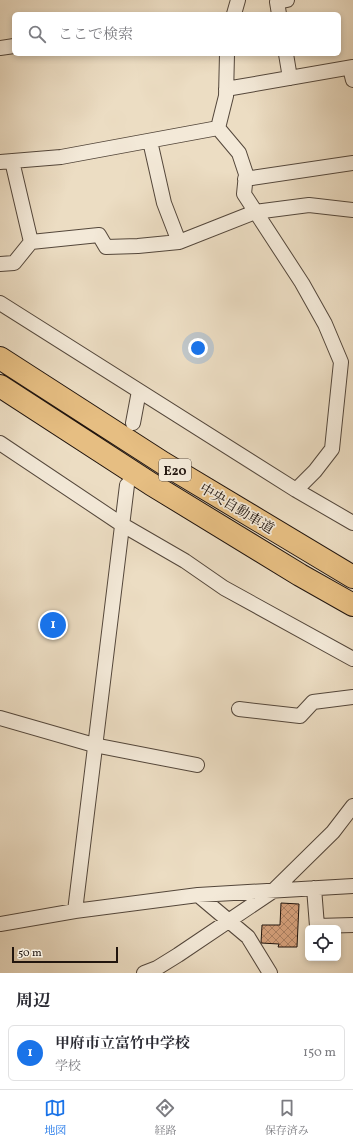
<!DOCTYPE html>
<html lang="ja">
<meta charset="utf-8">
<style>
:root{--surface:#fff;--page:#f7f7f7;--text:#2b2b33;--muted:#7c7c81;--line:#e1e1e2;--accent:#1a73e8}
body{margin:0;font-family:Vollkorn,"Noto Serif JP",serif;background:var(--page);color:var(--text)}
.controls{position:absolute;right:12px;bottom:12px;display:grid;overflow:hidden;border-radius:6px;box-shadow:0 2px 6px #0003}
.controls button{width:36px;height:36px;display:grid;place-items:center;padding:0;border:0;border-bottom:1px solid var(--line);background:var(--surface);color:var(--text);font:20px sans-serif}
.scale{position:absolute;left:12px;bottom:10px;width:106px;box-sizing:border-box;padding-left:4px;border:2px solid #21150e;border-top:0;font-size:11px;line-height:14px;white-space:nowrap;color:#21150e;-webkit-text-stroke:3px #f3e9d8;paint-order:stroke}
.you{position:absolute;left:198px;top:348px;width:14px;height:14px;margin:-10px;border:3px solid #fff;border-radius:50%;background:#1a73e8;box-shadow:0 0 0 6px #1a73e833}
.badge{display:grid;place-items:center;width:26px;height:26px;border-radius:50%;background:var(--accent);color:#fff;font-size:13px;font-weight:700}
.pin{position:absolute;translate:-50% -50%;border:2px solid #fff;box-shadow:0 1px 4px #0006}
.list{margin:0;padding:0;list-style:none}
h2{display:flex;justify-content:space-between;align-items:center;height:52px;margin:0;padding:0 16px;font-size:17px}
h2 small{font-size:13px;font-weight:400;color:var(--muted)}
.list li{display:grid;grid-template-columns:26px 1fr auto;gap:12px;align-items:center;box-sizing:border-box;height:56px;margin:0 8px 8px;padding:0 8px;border:1px solid var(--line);border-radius:6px}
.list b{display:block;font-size:15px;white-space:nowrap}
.list p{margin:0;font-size:13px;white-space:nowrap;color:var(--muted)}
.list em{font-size:13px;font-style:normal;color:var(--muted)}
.icon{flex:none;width:22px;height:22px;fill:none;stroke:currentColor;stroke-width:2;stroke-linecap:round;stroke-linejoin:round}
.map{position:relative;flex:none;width:353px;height:973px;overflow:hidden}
.search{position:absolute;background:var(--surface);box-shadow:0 2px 6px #0003;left:12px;right:12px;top:12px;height:44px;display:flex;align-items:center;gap:10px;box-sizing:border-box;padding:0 14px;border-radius:6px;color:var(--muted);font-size:15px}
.sheet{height:116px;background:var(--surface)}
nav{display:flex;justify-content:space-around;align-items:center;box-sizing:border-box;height:56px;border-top:1px solid var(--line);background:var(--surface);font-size:11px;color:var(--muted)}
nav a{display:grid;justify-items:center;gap:2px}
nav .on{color:var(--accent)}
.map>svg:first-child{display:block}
.building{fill:url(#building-cross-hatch);stroke:#21150e}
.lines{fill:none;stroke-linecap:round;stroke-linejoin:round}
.street-casing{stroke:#54473b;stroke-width:16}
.highway-casing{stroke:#21150e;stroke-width:24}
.street{stroke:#f3e9d8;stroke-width:14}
.highway{stroke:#e6be82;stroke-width:22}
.labels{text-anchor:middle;stroke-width:3.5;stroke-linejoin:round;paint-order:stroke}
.shield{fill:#f3e9d8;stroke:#60554b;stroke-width:1}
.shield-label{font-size:13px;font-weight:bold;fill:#21150e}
.street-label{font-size:14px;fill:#21150e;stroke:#f3e9d8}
</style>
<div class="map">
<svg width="353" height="973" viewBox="0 0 353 973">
<defs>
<pattern id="building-cross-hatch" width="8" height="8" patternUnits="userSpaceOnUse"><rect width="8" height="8" fill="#d6a27d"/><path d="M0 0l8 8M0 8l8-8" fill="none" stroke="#ad8365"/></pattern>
</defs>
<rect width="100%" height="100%" fill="#ecddc3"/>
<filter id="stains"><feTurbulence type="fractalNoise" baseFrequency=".005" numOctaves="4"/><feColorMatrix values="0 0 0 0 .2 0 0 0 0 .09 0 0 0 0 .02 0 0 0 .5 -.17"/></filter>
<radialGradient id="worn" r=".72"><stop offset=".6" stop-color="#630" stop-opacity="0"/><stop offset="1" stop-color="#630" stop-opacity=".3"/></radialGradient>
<path class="building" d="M281,903L299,904L297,947H278L279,944L261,943L262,925H280Z"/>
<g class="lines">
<g class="street-casing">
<path id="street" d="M234,14L238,0
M279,14L277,2L287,0
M0,48L14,46
M227,54L226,96L218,128L239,153L246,174L244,194L302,283L325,324L341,362L332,449L315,471L296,490
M286,54L290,78
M350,68L353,80
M226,89L353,67
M150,141L164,203L179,242
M12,161L31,242L99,235L106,247L138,246L179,242L255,212L309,205L353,210
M0,162L61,157L218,128
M245,179L353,163
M0,264L14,263L31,242
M0,303L296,490L353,523
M133,423L139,391
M0,443L121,524L185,561L224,588L353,659
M239,709L300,716L313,702L353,697
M0,718L94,745L197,765
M314,888L317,926L353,925
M198,895L248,937L270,973
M75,911L127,485
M0,924L75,911L198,895L353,886
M144,973L157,968L178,955L273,891L333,832L353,806"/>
</g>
<g class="highway-casing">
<path id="highway" d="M0,358L163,463L353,577
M0,386L151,484L300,575L353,605"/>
</g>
<use href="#street" class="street"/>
<use href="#highway" class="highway"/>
</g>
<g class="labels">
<rect class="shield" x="159" y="459" width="32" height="22" rx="3"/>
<g class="shield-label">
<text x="175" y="475">E20</text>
</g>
<g class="street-label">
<text transform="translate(237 508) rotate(31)" y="5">中央自動車道</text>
</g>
</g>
<rect width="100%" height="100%" filter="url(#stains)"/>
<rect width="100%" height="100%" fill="url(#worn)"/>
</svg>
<div class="controls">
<button><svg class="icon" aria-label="locate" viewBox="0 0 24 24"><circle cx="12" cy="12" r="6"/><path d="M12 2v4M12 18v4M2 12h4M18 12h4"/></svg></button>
</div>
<div class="scale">50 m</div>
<div class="you"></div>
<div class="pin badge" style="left:53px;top:625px">1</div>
<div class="search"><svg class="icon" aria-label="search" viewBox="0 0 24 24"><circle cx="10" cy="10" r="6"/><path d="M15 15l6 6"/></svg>ここで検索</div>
</div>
<section class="sheet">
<h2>周辺<small></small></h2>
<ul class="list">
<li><span class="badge">1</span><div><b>甲府市立富竹中学校</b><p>学校</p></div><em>150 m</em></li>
</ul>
</section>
<nav>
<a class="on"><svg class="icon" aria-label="map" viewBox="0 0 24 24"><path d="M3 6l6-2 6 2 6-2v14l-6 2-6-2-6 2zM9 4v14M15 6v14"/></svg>地図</a>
<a><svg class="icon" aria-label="directions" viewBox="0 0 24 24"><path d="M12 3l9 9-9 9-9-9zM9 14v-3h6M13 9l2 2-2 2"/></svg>経路</a>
<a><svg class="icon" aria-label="saved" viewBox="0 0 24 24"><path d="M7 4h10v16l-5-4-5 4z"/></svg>保存済み</a>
</nav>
